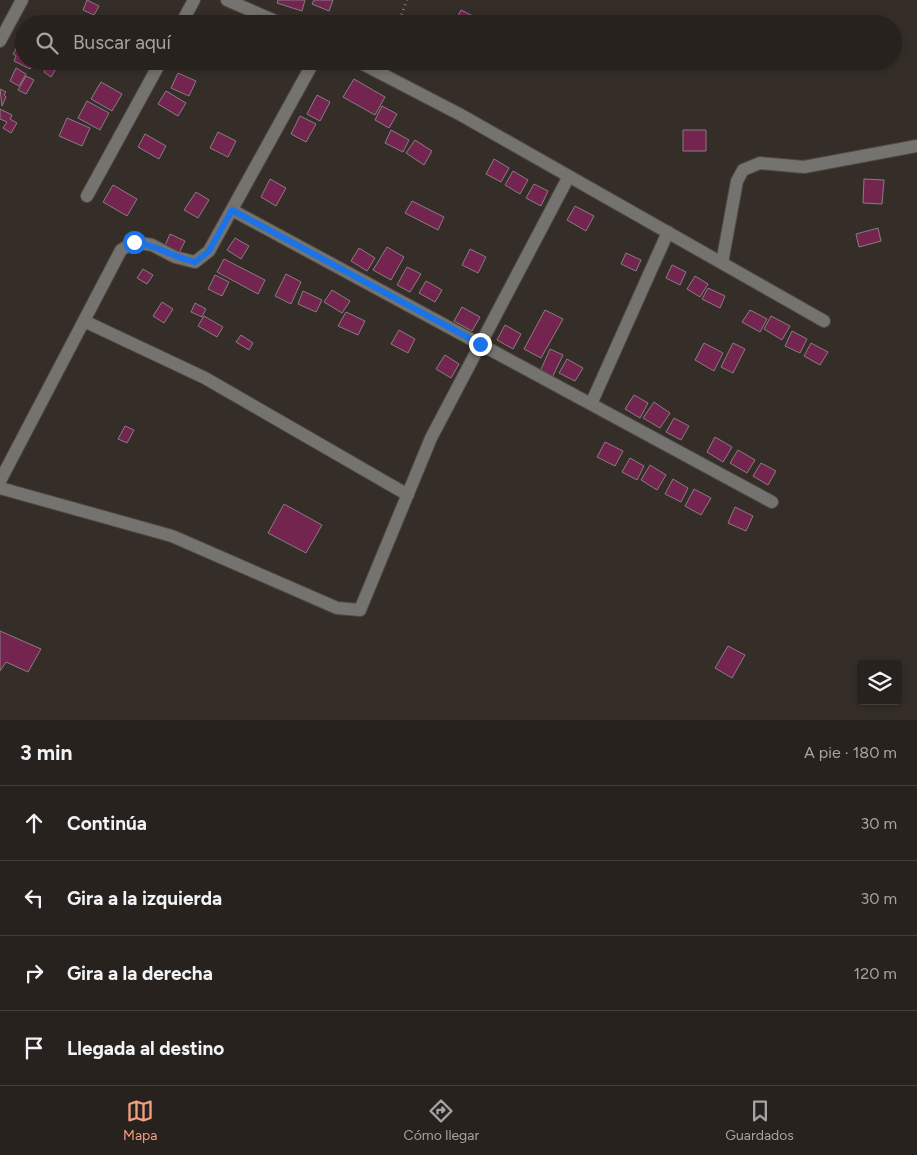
<!DOCTYPE html>
<html lang="es">
<meta charset="utf-8">
<style>
:root{--surface:#28221e;--page:#302a27;--text:#f1f3f6;--muted:#a5a4a4;--line:#443f3c;--accent:#f39f83}
body{margin:0;font-family:Figtree,sans-serif;background:var(--page);color:var(--text)}
.controls{position:absolute;right:15px;bottom:15px;display:grid;overflow:hidden;border-radius:5px;box-shadow:0 2px 8px #0003}
.controls button{width:45px;height:45px;display:grid;place-items:center;padding:0;border:0;border-bottom:1px solid var(--line);background:var(--surface);color:var(--text);font:25px sans-serif}
.stop{position:absolute;width:15px;height:15px;margin:-11px;border:4px solid #1a73e8;border-radius:50%;background:#fff}
.stop.end{background:#1a73e8;border-color:#fff;box-shadow:0 1px 5px #0008}
.list{margin:0;padding:0;list-style:none}
h2{display:flex;justify-content:space-between;align-items:center;height:65px;margin:0;padding:0 20px;font-size:21px}
h2 small{font-size:16px;font-weight:400;color:var(--muted)}
.list li{display:grid;grid-template-columns:32px 1fr auto;gap:15px;align-items:center;box-sizing:border-box;height:75px;padding:0 20px;border-top:1px solid var(--line)}
.list b{display:block;font-size:19px;white-space:nowrap}
.list em{font-size:16px;font-style:normal;color:var(--muted)}
.icon{flex:none;width:28px;height:28px;fill:none;stroke:currentColor;stroke-width:2;stroke-linecap:round;stroke-linejoin:round}
.map{position:relative;flex:none;width:917px;height:720px;overflow:hidden}
.search{position:absolute;background:var(--surface);box-shadow:0 2px 8px #0003;left:15px;right:15px;top:15px;height:55px;display:flex;align-items:center;gap:12px;box-sizing:border-box;padding:0 18px;border-radius:28px;color:var(--muted);font-size:19px}
.sheet{height:365px;background:var(--surface)}
nav{display:flex;justify-content:space-around;align-items:center;box-sizing:border-box;height:70px;border-top:1px solid var(--line);background:var(--surface);font-size:14px;color:var(--muted)}
nav a{display:grid;justify-items:center;gap:2px}
nav .on{color:var(--accent)}
.map>svg:first-child{display:block}
.building{fill:#732550;stroke:#877d81}
.lines{fill:none;stroke-linecap:round;stroke-linejoin:round}
.minor-casing{stroke:#504944;stroke-width:14}
.path{stroke:#79726d;stroke-width:3;stroke-dasharray:1 4;stroke-linecap:butt}
.minor{stroke:#75736f;stroke-width:12}
.route{stroke:#1a73e8;stroke-width:6}
</style>
<div class="map">
<svg width="917" height="720" viewBox="0 0 917 720">
<rect width="100%" height="100%" fill="#352e28"/>
<path class="building" d="M87,0L99,6L94,15L83,10Z
M278,0H305L302,11L277,3Z
M314,0H333L329,11L312,4Z
M461,10L477,18L474,24H454Z
M20,42L24,45V61H35L30,69L14,61L16,56L13,54Z
M49,63L57,67L51,77L44,72Z
M16,68L26,74L19,86L10,81Z
M178,73L196,81L189,96L171,88Z
M26,76L34,80L26,94L18,90Z
M354,79L385,97L375,115L343,97Z
M101,82L122,94L112,111L91,99Z
M0,89L6,92L4,95L6,97L2,106Z
M166,91L186,103L178,116L158,104Z
M317,95L330,102L320,121L307,114Z
M87,101L109,113L100,130L78,118Z
M382,106L397,114L389,128L375,120Z
M0,109L12,115L10,119L17,123L11,133L3,128L7,122L0,119Z
M300,116L316,124L306,142L291,134Z
M67,118L90,128L82,146L59,136Z
M391,130L409,140L403,152L385,143Z
M683,130H706V151H683Z
M218,132L236,141L228,157L210,148Z
M145,134L166,146L159,159L138,147Z
M415,140L432,151L424,165L406,153Z
M494,159L509,168L501,182L486,174Z
M513,171L528,180L520,194L505,185Z
M270,179L286,188L276,206L261,197Z
M864,179L884,180L882,204L863,203Z
M534,184L548,191L541,206L526,198Z
M113,185L137,199L127,216L103,202Z
M196,192L209,200L198,218L184,210Z
M412,201L444,217L438,230L405,213Z
M575,206L594,216L586,231L567,220Z
M878,228L881,241L859,247L856,234Z
M170,234L185,241L177,257L163,250Z
M235,238L249,246L241,259L227,250Z
M387,247L404,257L391,280L373,270Z
M359,248L375,258L367,271L351,261Z
M470,249L486,257L478,273L462,265Z
M626,253L641,260L636,271L621,264Z
M224,259L265,280L258,294L217,272Z
M672,265L686,272L680,285L666,278Z
M407,267L421,274L410,292L397,285Z
M143,269L153,275L147,284L137,278Z
M286,274L301,282L291,304L275,296Z
M215,275L229,282L222,296L208,289Z
M695,276L708,284L700,297L687,289Z
M426,281L442,290L435,302L419,293Z
M708,288L725,296L720,308L702,299Z
M332,290L350,301L342,313L324,302Z
M303,291L322,300L316,312L298,304Z
M162,302L173,309L164,323L153,316Z
M195,303L206,309L202,317L191,312Z
M462,307L480,317L472,331L454,321Z
M545,310L563,319L541,358L524,349Z
M750,310L767,319L760,332L742,322Z
M346,312L365,321L358,335L338,326Z
M204,316L223,327L217,337L198,326Z
M771,316L790,326L782,340L764,329Z
M505,325L521,334L513,349L497,340Z
M399,330L415,339L408,353L391,344Z
M792,331L807,339L800,353L785,346Z
M241,335L253,343L249,350L236,342Z
M704,343L723,353L714,371L695,360Z
M733,343L745,349L733,373L721,367Z
M811,343L828,352L820,365L804,356Z
M550,349L563,355L551,380L539,374Z
M445,355L459,364L451,378L436,369Z
M567,359L583,368L575,381L559,373Z
M634,395L648,403L640,418L625,409Z
M654,402L670,413L660,428L643,418Z
M674,418L689,426L681,440L666,432Z
M125,426L134,430L127,443L118,439Z
M715,437L732,447L723,462L707,452Z
M605,442L623,451L615,466L597,457Z
M738,450L755,460L747,473L730,463Z
M630,458L644,466L637,480L622,472Z
M761,463L776,471L768,485L753,476Z
M650,465L666,475L657,490L641,480Z
M673,479L688,488L681,502L665,494Z
M694,489L711,498L701,515L685,506Z
M284,504L322,525L306,553L268,533Z
M735,507L753,516L746,531L728,523Z
M0,631L41,649L28,672L6,662L0,671Z
M728,646L745,655L732,678L715,668Z"/>
<g class="lines">
<g class="minor-casing">
<path id="minor" d="M227,0L282,24
M181,24L194,0
M0,41L22,0
M357,61L461,115L824,321
M87,196L161,61
M232,210L772,502
M722,263L737,181L743,170L760,163L804,167L917,146
M84,321L205,378L408,495
M591,404L668,232
M0,481L121,250L134,242L152,245L175,257L195,262L209,251L314,61
M0,488L172,536L337,608L360,610L431,438L569,176"/>
</g>
<path class="path" d="M398,24L407,0"/>
<use href="#minor" class="minor"/>
</g>
<g class="lines">
<path class="route" d="M134,242C156,245 173,257 195,262L209,251L232,210L480,344"/>
</g>
</svg>
<div class="controls">
<button><svg class="icon" aria-label="layers" viewBox="0 0 24 24"><path d="M12 4l9 5-9 5-9-5zM3 14l9 5 9-5"/></svg></button>
</div>
<div class="stop" style="left:134px;top:242px"></div>
<div class="stop end" style="left:480px;top:344px"></div>
<div class="search"><svg class="icon" aria-label="search" viewBox="0 0 24 24"><circle cx="10" cy="10" r="6"/><path d="M15 15l6 6"/></svg>Buscar aquí</div>
</div>
<section class="sheet">
<h2>3 min<small>A pie · 180 m</small></h2>
<ul class="list">
<li><svg class="icon" aria-label="ahead" viewBox="0 0 24 24"><path d="M12 20V5M6 11l6-6 6 6"/></svg><div><b>Continúa</b></div><em>30 m</em></li>
<li><svg class="icon" aria-label="left" viewBox="0 0 24 24"><path d="M17 20v-9H6M10 6l-5 5 5 5"/></svg><div><b>Gira a la izquierda</b></div><em>30 m</em></li>
<li><svg class="icon" aria-label="right" viewBox="0 0 24 24"><path d="M7 20v-9h11M14 6l5 5-5 5"/></svg><div><b>Gira a la derecha</b></div><em>120 m</em></li>
<li><svg class="icon" aria-label="arrive" viewBox="0 0 24 24"><path d="M6 21V4h12l-3 4 3 4H6"/></svg><div><b>Llegada al destino</b></div></li>
</ul>
</section>
<nav>
<a class="on"><svg class="icon" aria-label="map" viewBox="0 0 24 24"><path d="M3 6l6-2 6 2 6-2v14l-6 2-6-2-6 2zM9 4v14M15 6v14"/></svg>Mapa</a>
<a><svg class="icon" aria-label="directions" viewBox="0 0 24 24"><path d="M12 3l9 9-9 9-9-9zM9 14v-3h6M13 9l2 2-2 2"/></svg>Cómo llegar</a>
<a><svg class="icon" aria-label="saved" viewBox="0 0 24 24"><path d="M7 4h10v16l-5-4-5 4z"/></svg>Guardados</a>
</nav>
